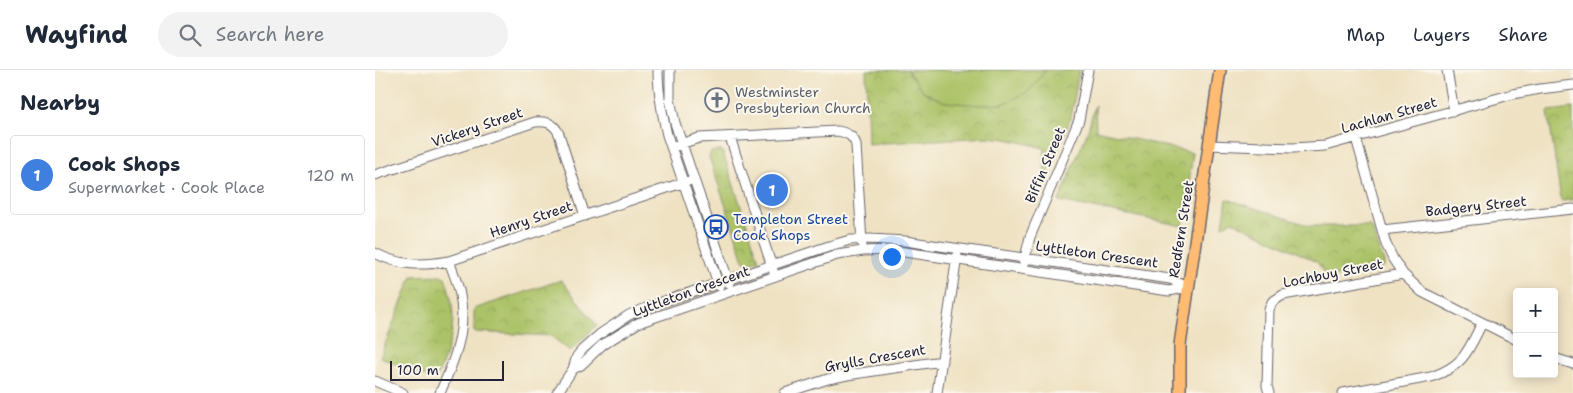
<!DOCTYPE html>
<meta charset="utf-8">
<style>
:root{--surface:#fff;--page:#f2f2f3;--text:#1f2937;--muted:#747a83;--line:#e0e1e3;--accent:#c8321e}
body{margin:0;font-family:"Shantell Sans",sans-serif;background:var(--page);color:var(--text)}
.controls{position:absolute;right:15px;bottom:15px;display:grid;overflow:hidden;border-radius:5px;box-shadow:0 2px 12px #0003}
.controls button{width:45px;height:45px;display:grid;place-items:center;padding:0;border:0;border-bottom:1px solid var(--line);background:var(--surface);color:var(--text);font:25px sans-serif}
.scale{position:absolute;left:15px;bottom:12px;width:114px;box-sizing:border-box;padding-left:5px;border:2px solid #22223b;border-top:0;font-size:14px;line-height:18px;white-space:nowrap;color:#22223b;-webkit-text-stroke:4px #fbf7ec;paint-order:stroke}
.you{position:absolute;left:516px;top:186px;width:18px;height:18px;margin:-12px;border:4px solid #fff;border-radius:50%;background:#1a73e8;box-shadow:0 0 0 8px #1a73e833}
.badge{display:grid;place-items:center;width:32px;height:32px;border-radius:50%;background:var(--accent);color:#fff;font-size:16px;font-weight:700}
.pin{position:absolute;translate:-50% -50%;border:2px solid #fff;box-shadow:0 1px 5px #0006}
.list{margin:0;padding:0;list-style:none}
h2{display:flex;justify-content:space-between;align-items:center;height:65px;margin:0;padding:0 20px;font-size:21px}
h2 small{font-size:16px;font-weight:400;color:var(--muted)}
.list li{display:grid;grid-template-columns:32px 1fr auto;gap:15px;align-items:center;box-sizing:border-box;height:80px;margin:0 10px 10px;padding:0 10px;border:1px solid var(--line);border-radius:5px}
.list b{display:block;font-size:19px;white-space:nowrap}
.list p{margin:0;font-size:16px;white-space:nowrap;color:var(--muted)}
.list em{font-size:16px;font-style:normal;color:var(--muted)}
.icon{flex:none;width:28px;height:28px;fill:none;stroke:currentColor;stroke-width:2;stroke-linecap:round;stroke-linejoin:round}
.map{position:relative;flex:none;width:1198px;height:323px;overflow:hidden}
header{display:flex;align-items:center;gap:30px;box-sizing:border-box;height:70px;padding:0 25px;background:var(--surface);border-bottom:1px solid var(--line)}
header strong{font-size:24px}
nav{display:flex;gap:28px;margin-inline-start:auto;font-size:18px}
.search{width:350px;height:45px;background:var(--page);display:flex;align-items:center;gap:12px;box-sizing:border-box;padding:0 18px;border-radius:28px;color:var(--muted);font-size:19px}
main{display:flex}
aside{flex:1;background:var(--surface)}
.map>svg:first-child{display:block}
.park{fill:url(#park-crowns);stroke:#677251}
.pitch{fill:#acc267;stroke:#677251}
.lines{fill:none;stroke-linecap:round;stroke-linejoin:round}
.minor-casing{stroke:#6a656b;stroke-width:11}
.major-casing{stroke:#6a656b;stroke-width:14}
.minor{stroke:#fff;stroke-width:9}
.major{stroke:#ffbb71;stroke-width:11}
.labels{text-anchor:middle;stroke-width:4;stroke-linejoin:round;paint-order:stroke}
.worship-label{font-size:14px;fill:#5b616d;stroke:#fbf7ec;text-anchor:start}
.street-label{font-size:14px;fill:#22223b;stroke:#fbf7ec}
.transit-label{font-size:14px;fill:#164399;stroke:#fbf7ec;text-anchor:start}
</style>
<header>
<strong>Wayfind</strong>
<div class="search"><svg class="icon" aria-label="search" viewBox="0 0 24 24"><circle cx="10" cy="10" r="6"/><path d="M15 15l6 6"/></svg>Search here</div>
<nav><a>Map</a><a>Layers</a><a>Share</a></nav>
</header>
<main>
<aside>
<h2>Nearby<small></small></h2>
<ul class="list">
<li><span class="badge" style="background:#3f7fe0">1</span><div><b>Cook Shops</b><p>Supermarket · Cook Place</p></div><em>120 m</em></li>
</ul>
</aside>
<div class="map">
<svg width="1198" height="323" viewBox="0 0 1198 323">
<defs>
<pattern id="park-crowns" width="20" height="18" patternUnits="userSpaceOnUse" patternTransform="scale(1.25)"><rect width="20" height="18" fill="#acc267"/><path d="M2 6a3 3 0 1 1 6 0M12 15a3 3 0 1 1 6 0" fill="none" stroke="#94a65a"/></pattern>
</defs>
<rect width="100%" height="100%" fill="#fbf7ec"/>
<filter id="ink" filterUnits="userSpaceOnUse"><feTurbulence type="fractalNoise" baseFrequency=".02" numOctaves="2"/><feDisplacementMap in="SourceGraphic" scale="10" xChannelSelector="R" yChannelSelector="G"/><feConvolveMatrix kernelMatrix="1 2 1 2 8 2 1 2 1" color-interpolation-filters="sRGB"/></filter>
<filter id="wash" filterUnits="userSpaceOnUse"><feTurbulence type="fractalNoise" baseFrequency=".0096" numOctaves="4" result="noise"/><feDisplacementMap in="SourceGraphic" scale="20" xChannelSelector="R" yChannelSelector="G"/><feGaussianBlur stdDeviation="1.12" result="paint"/><feColorMatrix in="noise" values="0 0 0 0 0 0 0 0 0 0 0 0 0 0 0 0 0 1.4 0 .05"/><feComposite in="paint" operator="in"/></filter>
<g filter="url(#wash)">
<rect width="100%" height="100%" fill="#efe2c3"/>
<path class="park" d="M491,0H704L696,48L669,113L670,78L631,69L613,67L493,74Z
M720,35L721,60L818,83L808,156L684,131L712,63Z
M1198,38V130L1186,131L1173,41Z
M347,80L384,190L374,193L369,190L334,87L336,82Z
M852,129L935,156H996L1009,192V197L1006,198L952,208L942,192L857,151L848,156Z
M65,205L70,207C84,247 78,269 62,307L56,309L5,287L37,206Z
M186,210L222,255L195,281L176,266L99,262V239Z"/>
<path class="pitch" d="M532,0H671L653,22L628,34L603,35L570,32L549,22Z"/>
</g>
<g filter="url(#ink)">
<g class="lines">
<g class="minor-casing">
<path id="minor" d="M283,0C283,23 287,43 292,65L344,216
M295,0V29L300,53L354,213
M1072,0L1079,41
M355,67L398,200
M981,68L1011,174L1018,189L1028,204L1047,222L1142,270
M834,75L918,78L950,76L1138,24L1165,19L1198,15
M296,77L324,68L463,61C472,63 479,66 481,75L487,173
M0,105L160,52C172,51 179,53 184,64L210,146
M1007,160L1198,139
M0,183C24,196 48,196 74,191L319,109
M649,192L655,167L704,50L713,0
M1179,288L1198,294
M198,299L206,295L227,275L263,253L462,185L488,181L516,180L794,221L813,217
M0,311L28,323
M65,323C79,291 92,261 85,225C83,213 78,202 74,191
M182,323L198,299L202,286L208,279L225,264L254,245L281,234L454,176L475,170L495,169L530,171L795,209L813,217
M410,323L453,309L472,305L567,291
M562,323L582,186
M894,323L892,316L894,240L897,232L908,225L1028,204
M968,323L1056,307C1089,296 1093,281 1107,253"/>
</g>
<g class="major-casing">
<path id="major" d="M805,323V275L845,0"/>
</g>
<use href="#minor" class="minor"/>
<use href="#major" class="major"/>
</g>
</g>
<defs>
<g id="church-ring" transform="scale(1.25)"><circle r="9.5" fill="#fbf7ec" stroke="#6b7280" stroke-width="1.5"/><path d="M-1.2-6h2.4v3.5h3.3v2.4h-3.3V6h-2.4V-.1h-3.3v-2.4h3.3Z" fill="#6b7280"/></g>
<g id="bus-ring" transform="scale(1.25)"><circle r="9.5" fill="#fbf7ec" stroke="#1a4fb4" stroke-width="1.5"/><path d="M-5-6H5V4H4V6H2V4H-2V6H-4V4H-5ZM-3.5-4V0h7V-4ZM-3.5 1.2v1.5H-2V1.2ZM2 1.2v1.5H3.5V1.2Z" fill="#1a4fb4"/></g>
</defs>
<g fill-rule="evenodd">
<use href="#church-ring" x="342" y="30"/>
<use href="#bus-ring" x="341" y="157"/>
</g>
<g class="labels">
<g class="worship-label">
<text x="360" y="27">Westminster<tspan x="360" dy="16">Presbyterian Church</tspan></text>
</g>
<g class="street-label">
<text transform="translate(1014 45) rotate(-16)" y="5">Lachlan Street</text>
<text transform="translate(102 57) rotate(-19)" y="5">Vickery Street</text>
<text transform="translate(670 95) rotate(-67)" y="5">Biffin Street</text>
<text transform="translate(1101 136) rotate(-6)" y="5">Badgery Street</text>
<text transform="translate(156 149) rotate(-19)" y="5">Henry Street</text>
<text transform="translate(806 159) rotate(-81)" y="5">Redfern Street</text>
<text transform="translate(722 184) rotate(8)" y="5">Lyttleton Crescent</text>
<text transform="translate(958 203) rotate(-11)" y="5">Lochbuy Street</text>
<text transform="translate(316 221) rotate(-20)" y="5">Lyttleton Crescent</text>
<text transform="translate(500 288) rotate(-10)" y="5">Grylls Crescent</text>
</g>
<g class="transit-label">
<text x="358" y="154">Templeton Street<tspan x="358" dy="16">Cook Shops</tspan></text>
</g>
</g>
</svg>
<div class="controls">
<button>+</button>
<button>−</button>
</div>
<div class="scale">100 m</div>
<div class="you"></div>
<div class="pin badge" style="left:397px;top:120px;background:#3f7fe0">1</div>
</div>
</main>
